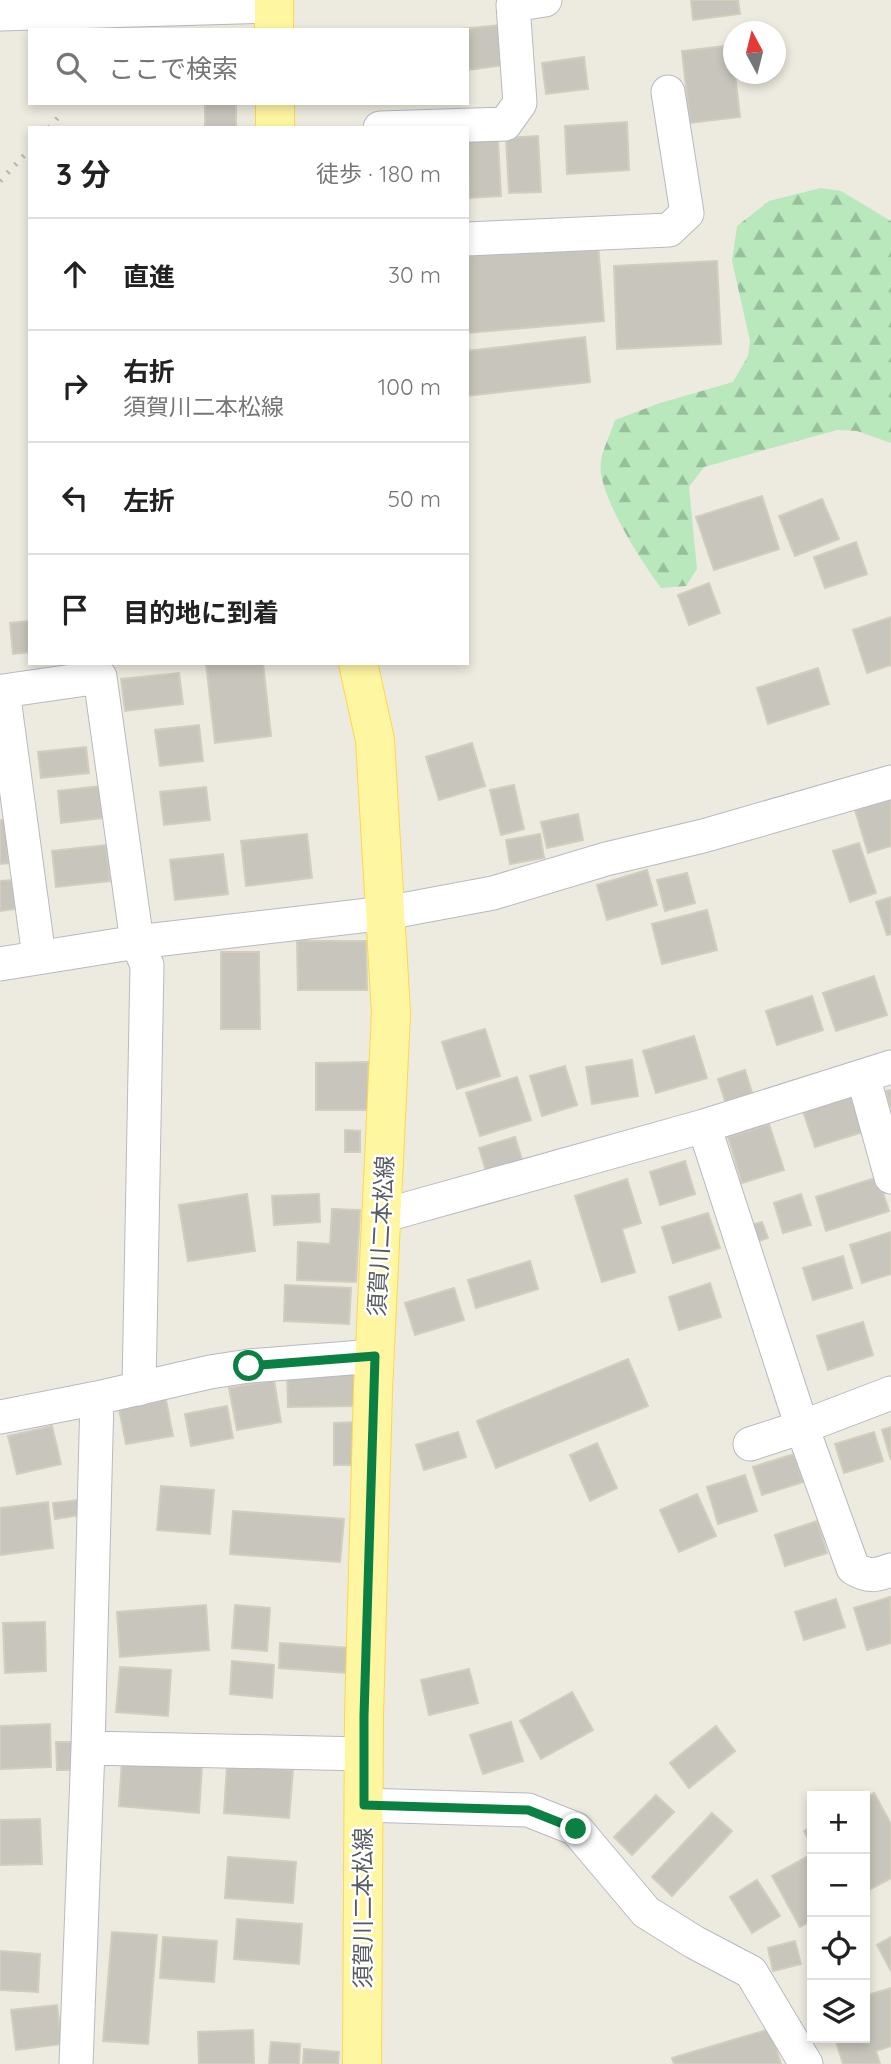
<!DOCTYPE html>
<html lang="ja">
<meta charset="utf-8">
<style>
:root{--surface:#fff;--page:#f2f2f2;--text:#222;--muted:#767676;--line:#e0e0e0}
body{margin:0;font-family:Quicksand,"Noto Sans JP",sans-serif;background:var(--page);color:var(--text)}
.controls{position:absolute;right:21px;bottom:21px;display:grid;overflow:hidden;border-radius:0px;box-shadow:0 4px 10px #0003}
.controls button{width:63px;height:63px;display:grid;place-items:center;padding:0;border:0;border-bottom:2px solid var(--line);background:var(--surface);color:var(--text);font:35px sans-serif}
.compass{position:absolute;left:723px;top:21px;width:63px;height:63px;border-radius:50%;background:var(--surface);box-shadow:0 4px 10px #0003;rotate:353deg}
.stop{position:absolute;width:21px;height:21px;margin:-16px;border:5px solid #0b8043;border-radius:50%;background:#fff}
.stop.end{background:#0b8043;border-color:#fff;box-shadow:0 2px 7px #0008}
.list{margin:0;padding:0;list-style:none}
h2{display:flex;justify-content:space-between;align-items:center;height:91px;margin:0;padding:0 28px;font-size:30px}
h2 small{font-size:23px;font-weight:400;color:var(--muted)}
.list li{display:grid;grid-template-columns:46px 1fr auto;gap:21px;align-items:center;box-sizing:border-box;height:112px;padding:0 28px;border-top:2px solid var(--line)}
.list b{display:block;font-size:26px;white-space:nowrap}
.list p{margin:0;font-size:23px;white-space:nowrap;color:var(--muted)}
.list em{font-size:23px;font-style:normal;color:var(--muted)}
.icon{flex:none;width:38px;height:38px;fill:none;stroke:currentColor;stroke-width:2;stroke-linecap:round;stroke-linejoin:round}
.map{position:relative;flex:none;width:891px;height:2064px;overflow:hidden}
.search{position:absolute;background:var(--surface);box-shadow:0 4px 10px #0003;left:28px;top:28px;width:441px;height:77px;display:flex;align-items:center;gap:18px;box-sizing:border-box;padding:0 24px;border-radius:0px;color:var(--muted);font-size:26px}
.panel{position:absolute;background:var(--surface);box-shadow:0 4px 10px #0003;left:28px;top:126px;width:441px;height:539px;border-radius:0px}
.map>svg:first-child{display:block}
.forest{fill:url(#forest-firs)}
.building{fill:#c8c5bc;stroke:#d2cdbd;stroke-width:2}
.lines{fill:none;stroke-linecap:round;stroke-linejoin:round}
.minor-casing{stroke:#b7bac0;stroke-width:35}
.major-casing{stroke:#ffd746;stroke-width:40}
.minor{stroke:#fff;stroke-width:33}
.major{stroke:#fff6a2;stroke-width:38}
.rail{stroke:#b4b5b5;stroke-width:5;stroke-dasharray:2 9;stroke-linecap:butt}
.route{stroke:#0b8043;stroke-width:9}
.labels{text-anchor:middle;stroke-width:5;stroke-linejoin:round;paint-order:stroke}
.street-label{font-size:23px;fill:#585c62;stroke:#fff}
</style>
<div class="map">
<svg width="891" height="2064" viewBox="0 0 891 2064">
<defs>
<pattern id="forest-firs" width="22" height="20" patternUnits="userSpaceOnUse" patternTransform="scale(1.75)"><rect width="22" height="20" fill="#b8e8bb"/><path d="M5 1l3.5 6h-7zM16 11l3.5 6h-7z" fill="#98bf9b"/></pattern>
</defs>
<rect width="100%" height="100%" fill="#edebdf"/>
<path class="forest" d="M821,188L841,191L891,221V443L857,431L837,430L704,467L689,487L697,569L686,586L661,588C642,562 596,493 601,461C603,448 611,433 615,420L660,403L733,382L748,356L750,341L732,261L737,226L769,201Z"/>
<path class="building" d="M691,0H738L740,14L693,20Z
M500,25L505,65L467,70V30L460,29Z
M732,45L734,74H735L740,117L690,123L682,51Z
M584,57L588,89L546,94L542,63Z
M205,103H236V128H205Z
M627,122L629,170L567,174L565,126Z
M538,136L541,192L509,193L506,138Z
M498,140L501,196L469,198L467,141Z
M598,244L604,321L467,333V255Z
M717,261L721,344L617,349L614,266Z
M585,337L590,382L467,396V351Z
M762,496L779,549L714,570L696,517Z
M822,499L839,539L795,556L779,516Z
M856,542L867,574L825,588L814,557Z
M709,583L720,613L689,625L678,595Z
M891,617V665L867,673L853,630Z
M30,621V652L13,654L10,623Z
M206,663H263L271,736L215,743Z
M818,668L829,704L768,724L757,688Z
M179,673L183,704L125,711L121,679Z
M199,725L203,761L160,766L155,730Z
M472,743L485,786L439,800L426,757Z
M86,747L89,773L41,778L38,752Z
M514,785L524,829L501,835L490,790Z
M100,786L103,818L61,823L58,791Z
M206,787L210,820L164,825L160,792Z
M891,799V846L868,853L855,810Z
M578,814L583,840L547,848L541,822Z
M0,820H4L9,863L0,864Z
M307,834L312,878L246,886L241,841Z
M540,834L544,858L510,864L506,840Z
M859,843L876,893L850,902L833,851Z
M106,845L110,881L56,887L52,851Z
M223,854L228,894L175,900L170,860Z
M647,870L657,905L607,920L597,885Z
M687,873L695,903L665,911L657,880Z
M13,880L16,909L0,911V881Z
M891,897V934L887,935L876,902Z
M707,910L717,950L662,964L652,924Z
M297,941H366L367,990H298Z
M221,952H259L260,1029H221Z
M874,976L887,1015L836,1031L823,993Z
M812,996L823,1030L777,1045L766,1011Z
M485,1029L500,1076L457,1089L442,1042Z
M694,1036L707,1078L656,1093L643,1051Z
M632,1060L638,1096L592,1104L586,1067Z
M368,1062V1110H316V1063Z
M565,1066L577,1105L542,1116L530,1076Z
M745,1070L754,1099L727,1107L718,1079Z
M517,1077L531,1120L480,1136L466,1093Z
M891,1090V1108L886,1091Z
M858,1094L869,1130L815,1147L803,1111Z
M769,1124L784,1170L742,1183L728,1137Z
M345,1130L360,1131V1152H345Z
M515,1137L524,1166L488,1178L479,1148Z
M685,1161L695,1194L660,1205L650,1172Z
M878,1177L889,1211L826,1231L816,1197Z
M627,1179L641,1223L622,1229L635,1272L602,1282L575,1196Z
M247,1194L255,1251L188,1261L179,1205Z
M319,1194L320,1222L274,1225L272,1196Z
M801,1194L811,1225L783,1233L774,1203Z
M332,1209L360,1210L356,1282L297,1280L298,1242L330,1244Z
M708,1213L720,1248L673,1263L662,1227Z
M762,1222L768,1238L753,1243L748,1226Z
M891,1232V1274L862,1283L850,1245Z
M843,1256L852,1288L813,1300L803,1268Z
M530,1261L538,1289L476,1308L468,1280Z
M710,1283L721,1317L679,1330L669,1297Z
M285,1285L351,1288L349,1324L284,1321Z
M454,1288L464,1320L415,1335L405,1303Z
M863,1322L873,1355L828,1370L817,1336Z
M628,1359L648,1406L496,1468L477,1421Z
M354,1370L355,1406L288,1407L287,1371Z
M274,1380L281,1422L237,1430L229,1388Z
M166,1400L173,1436L126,1444L119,1409Z
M227,1406L233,1438L191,1446L185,1414Z
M358,1422V1465H334V1423Z
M52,1426L61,1464L17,1474L8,1436Z
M891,1427V1460L882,1430Z
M458,1432L466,1457L424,1470L416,1445Z
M874,1432L883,1461L844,1473L835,1444Z
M597,1443L617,1488L590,1501L570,1455Z
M794,1454L803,1482L762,1495L753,1467Z
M745,1475L757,1511L718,1524L707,1487Z
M161,1486L214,1490L210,1534L157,1530Z
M697,1494L716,1536L679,1552L660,1510Z
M78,1500L80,1515L55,1519L53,1503Z
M48,1502L53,1548L0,1555V1508Z
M233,1511L344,1519L340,1562L230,1554Z
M817,1521L827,1553L785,1566L775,1535Z
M890,1597L891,1643L867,1650L854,1608Z
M836,1599L845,1627L804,1640L795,1612Z
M206,1605L209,1650L120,1657L117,1612Z
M235,1605L270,1608L267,1651L232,1648Z
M45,1622L46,1671L5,1673L3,1623Z
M280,1643L349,1648L347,1673L279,1668Z
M232,1661L274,1665L272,1698L230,1694Z
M120,1667L171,1670L168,1716L116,1712Z
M469,1669L478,1703L429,1715L421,1680Z
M572,1692L593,1730L541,1759L520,1721Z
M511,1722L523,1761L483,1774L470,1735Z
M50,1724L51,1767L0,1769V1726Z
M716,1726L735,1751L689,1788L670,1763Z
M56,1742H83L82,1770H57Z
M122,1760L202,1766L199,1813L119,1806Z
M227,1765L293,1770L289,1818L224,1813Z
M874,1793L891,1824V1878L865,1892V1798Z
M656,1795L674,1812L632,1855L614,1837Z
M712,1813L732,1831L672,1896L652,1877Z
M40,1819L42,1864L0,1865V1820Z
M812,1826V1846L804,1831Z
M812,1854V1920L800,1927L772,1876Z
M228,1857L296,1862L293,1903L225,1898Z
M757,1880L780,1916L752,1933L730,1897Z
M237,1919L302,1924L299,1964L234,1959Z
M112,1932L157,1935L148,2044L103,2041Z
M163,1937L217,1941L214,1982L160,1978Z
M891,1937V1971L877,1945Z
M795,1941L801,1964L773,1971L768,1948Z
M0,1951L40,1954L38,1992L0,1990Z
M865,1983L868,1995L891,1988V2046L876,2051L880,2064H843L835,2038H865Z
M57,2005L62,2044L16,2050L11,2010Z
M770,2029L781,2064H674L672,2058Z
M253,2030L254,2064H199L198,2032Z
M271,2042L300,2044L299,2064H269Z
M304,2049L339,2052L338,2064H303Z"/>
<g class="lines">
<g class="minor-casing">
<path id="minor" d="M0,14L273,6
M380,128L505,124L520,103L513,5L545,0
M467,239L669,230L687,213L668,92
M39,957L3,691L100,677L137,942L147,965L139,1389
M0,964L137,942L386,913L493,893L606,859L703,836L891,782
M863,1076L891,1177
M704,1126L802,1427L853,1568C868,1577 875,1576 891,1570
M382,1216L704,1126L891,1067
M0,1417L97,1398
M750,1444L802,1427L891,1393
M88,1748L364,1754
M364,1805L528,1810L576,1829L646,1912L694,1942L751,1972L806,2064
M76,2064L88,1748L97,1398L210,1372L249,1366L375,1356"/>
</g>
<g class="major-casing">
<path id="major" d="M274,0V30
M275,103V128
M358,663L375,740L391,1013L373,1390L364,1716L362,2064"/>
</g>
<use href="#minor" class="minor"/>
<use href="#major" class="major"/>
<path class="rail" d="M49,128L61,114
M0,181L30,149"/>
</g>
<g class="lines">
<path class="route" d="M249,1366L375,1356L364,1716V1805L528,1810L576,1829"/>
</g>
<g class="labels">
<g class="street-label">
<text transform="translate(381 1236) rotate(-87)" y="8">須賀川二本松線</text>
<text transform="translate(363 1908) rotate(-90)" y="8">須賀川二本松線</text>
</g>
</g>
</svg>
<div class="controls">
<button>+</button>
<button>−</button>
<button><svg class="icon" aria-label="locate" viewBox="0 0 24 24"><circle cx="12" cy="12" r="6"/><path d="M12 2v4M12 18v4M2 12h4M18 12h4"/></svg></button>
<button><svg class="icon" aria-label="layers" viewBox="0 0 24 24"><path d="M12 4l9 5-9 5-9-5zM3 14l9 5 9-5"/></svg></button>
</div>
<svg class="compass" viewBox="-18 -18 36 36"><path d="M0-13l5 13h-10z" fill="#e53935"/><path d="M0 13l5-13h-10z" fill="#767676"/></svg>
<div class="stop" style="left:249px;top:1366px"></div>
<div class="stop end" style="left:576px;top:1829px"></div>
<div class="search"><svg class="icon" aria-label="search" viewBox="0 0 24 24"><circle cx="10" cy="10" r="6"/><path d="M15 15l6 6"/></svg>ここで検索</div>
<section class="panel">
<h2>3 分<small>徒歩 · 180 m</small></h2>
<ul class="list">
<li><svg class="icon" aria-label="ahead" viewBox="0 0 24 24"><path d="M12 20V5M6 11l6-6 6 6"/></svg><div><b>直進</b></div><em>30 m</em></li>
<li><svg class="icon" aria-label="right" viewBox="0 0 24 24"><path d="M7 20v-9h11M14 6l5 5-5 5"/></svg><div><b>右折</b><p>須賀川二本松線</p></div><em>100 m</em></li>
<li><svg class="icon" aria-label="left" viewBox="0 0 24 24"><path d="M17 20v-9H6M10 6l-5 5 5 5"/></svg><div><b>左折</b></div><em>50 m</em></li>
<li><svg class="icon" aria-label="arrive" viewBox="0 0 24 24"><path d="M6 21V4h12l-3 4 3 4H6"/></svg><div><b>目的地に到着</b></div></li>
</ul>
</section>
</div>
